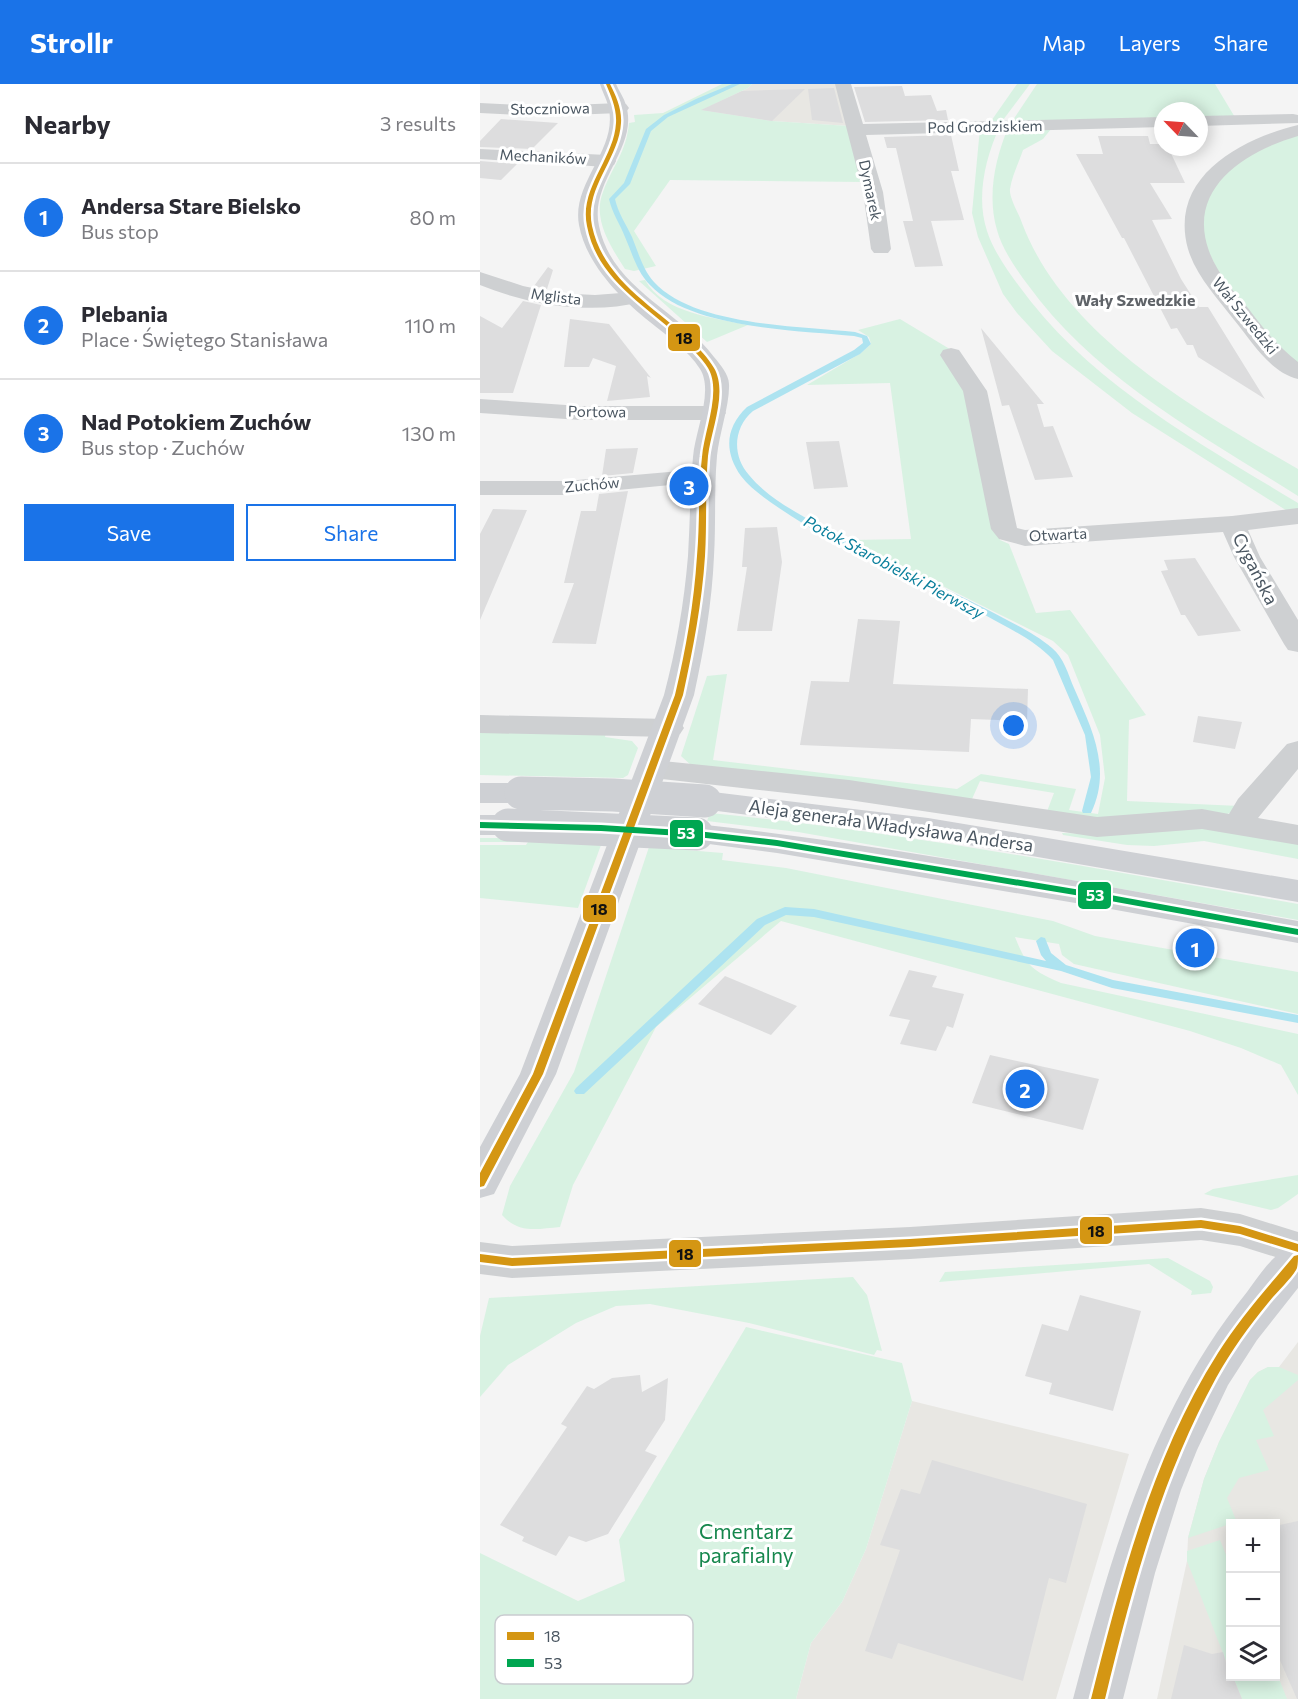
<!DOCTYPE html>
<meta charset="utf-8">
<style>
:root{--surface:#fff;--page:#f7f7f7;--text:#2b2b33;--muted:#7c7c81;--line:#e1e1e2;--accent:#1a73e8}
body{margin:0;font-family:Commissioner,sans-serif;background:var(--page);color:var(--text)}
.controls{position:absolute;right:18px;bottom:18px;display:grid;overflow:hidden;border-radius:0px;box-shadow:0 3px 15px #0003}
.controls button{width:54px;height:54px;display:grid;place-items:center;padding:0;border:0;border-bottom:2px solid var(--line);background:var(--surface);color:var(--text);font:30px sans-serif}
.compass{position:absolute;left:674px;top:18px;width:54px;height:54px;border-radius:50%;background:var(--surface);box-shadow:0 3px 15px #0003;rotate:295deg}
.you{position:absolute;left:534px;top:642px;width:21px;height:21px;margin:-15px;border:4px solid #fff;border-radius:50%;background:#1a73e8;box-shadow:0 0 0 9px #1a73e833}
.badge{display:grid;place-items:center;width:39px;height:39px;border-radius:50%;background:var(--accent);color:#fff;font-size:20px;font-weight:700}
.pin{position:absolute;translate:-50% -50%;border:3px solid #fff;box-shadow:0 2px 6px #0006}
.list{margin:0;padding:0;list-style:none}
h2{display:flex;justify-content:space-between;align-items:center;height:78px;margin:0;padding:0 24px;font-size:26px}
h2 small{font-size:20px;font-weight:400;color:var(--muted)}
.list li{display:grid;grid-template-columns:39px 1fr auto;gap:18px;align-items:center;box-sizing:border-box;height:108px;padding:0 24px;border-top:2px solid var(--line)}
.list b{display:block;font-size:22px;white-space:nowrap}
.list p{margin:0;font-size:20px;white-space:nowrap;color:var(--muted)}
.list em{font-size:20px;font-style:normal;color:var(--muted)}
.actions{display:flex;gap:12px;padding:18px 24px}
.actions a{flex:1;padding:14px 0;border:2px solid var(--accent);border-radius:0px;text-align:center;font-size:21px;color:var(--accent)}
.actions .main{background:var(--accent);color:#fff}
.icon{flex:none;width:33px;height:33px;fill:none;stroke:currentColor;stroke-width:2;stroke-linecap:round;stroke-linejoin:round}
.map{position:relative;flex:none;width:818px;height:1615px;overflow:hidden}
header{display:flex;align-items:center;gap:36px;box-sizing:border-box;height:84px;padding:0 30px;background:var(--accent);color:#fff}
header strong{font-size:28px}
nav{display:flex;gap:33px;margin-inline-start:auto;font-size:21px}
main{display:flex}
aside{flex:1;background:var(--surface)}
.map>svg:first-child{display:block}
.commercial{fill:#e8e7e3;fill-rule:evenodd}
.green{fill:#d8f2e2}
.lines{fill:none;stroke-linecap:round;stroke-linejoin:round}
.stream{fill:#ade3f0;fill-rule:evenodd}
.building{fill:#ddddde}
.street{fill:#ced0d2;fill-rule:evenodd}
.secondary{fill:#ced0d4;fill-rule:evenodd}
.secondary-bridge{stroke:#ced0d4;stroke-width:33}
.bus-1-casing{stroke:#fff;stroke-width:5}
.bus-2-casing{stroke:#fff;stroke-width:5}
.bus-1{fill:#d49613;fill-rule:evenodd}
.bus-2{fill:#00a651;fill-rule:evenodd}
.labels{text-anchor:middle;stroke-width:6;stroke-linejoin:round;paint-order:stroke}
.far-street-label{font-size:15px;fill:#4a5661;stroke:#fff}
.far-neighbourhood-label{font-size:16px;font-weight:bold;fill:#5f6368;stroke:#fff}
.far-water-label{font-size:16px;font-style:italic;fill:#0a7f9c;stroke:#fff}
.street-label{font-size:18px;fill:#4a5661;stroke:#fff}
.near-park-label{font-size:21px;fill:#16874d;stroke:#fff}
.key{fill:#fff;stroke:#c9ccd0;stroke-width:1.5}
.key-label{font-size:16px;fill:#4a5661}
.line-badge{stroke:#fff;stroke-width:2}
.badge-label{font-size:16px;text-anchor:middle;font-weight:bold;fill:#fff}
.pale-badge-label{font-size:16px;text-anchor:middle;font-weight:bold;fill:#111}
</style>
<header>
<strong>Strollr</strong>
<nav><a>Map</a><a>Layers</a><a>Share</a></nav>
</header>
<main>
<aside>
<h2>Nearby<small>3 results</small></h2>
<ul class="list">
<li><span class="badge">1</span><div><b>Andersa Stare Bielsko</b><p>Bus stop</p></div><em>80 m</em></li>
<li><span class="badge">2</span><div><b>Plebania</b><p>Place · Świętego Stanisława</p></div><em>110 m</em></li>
<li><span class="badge">3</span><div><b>Nad Potokiem Zuchów</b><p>Bus stop · Zuchów</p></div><em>130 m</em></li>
</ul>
<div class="actions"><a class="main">Save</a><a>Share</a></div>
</aside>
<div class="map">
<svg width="818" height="1615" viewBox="0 0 818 1615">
<rect width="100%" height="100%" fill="#f4f4f4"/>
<path class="commercial" d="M272,0H357L369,42L292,37L221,26L268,4Z
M818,1258V1615H677L707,1477L708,1454L724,1395L739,1358L770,1296L778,1288L788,1283H799ZM750,1440H796V1592H750Z
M432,1317L649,1370L576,1615H316L331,1559L362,1518L386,1465Z"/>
<path class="green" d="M242,0H272L268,4L222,26L292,37L369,42L384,98L190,96L154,147L176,182L154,187L145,185C131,163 112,135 123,108C133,81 146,69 149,39L155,38L154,31L183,29Z
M537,0H550L520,40H509Z
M557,0H735L756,35L719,36V27H683V37L531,39Z
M500,44H519C505,75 496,114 507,147C513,166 527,186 539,202C608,298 719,359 818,419V429L812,430L652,329L572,267L537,229L523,210L498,153L492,129Z
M528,44L571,45L563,55L543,66C539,78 532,92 530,105C529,114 539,130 542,139C585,253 718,327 818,385V412C723,352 615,294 548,201C536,185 522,165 517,146C507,112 515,75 528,44Z
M818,48V284L749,210L720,150L724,115L749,81Z
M165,196C183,229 235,234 268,241L227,258L159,197Z
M420,235L473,267L490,308L520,456L529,460L556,529L590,526L666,631L649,636L647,717L760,722L756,727L747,730L637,735L566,730L574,709L500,697L492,715L213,683L201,672L227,592L247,590L233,676L477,705L501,690L596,705L589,726L618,730L625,694L620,651L588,571L573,557L370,456L431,455L410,299L327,301L381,269L391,260L389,253L378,246Z
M0,647L126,649L125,653L152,657L158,664L148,691L143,694L0,691Z
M230,729C427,748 622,786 818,820V836L318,748L227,737Z
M728,744L818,758V775L724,757L674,762L647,761L583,751L582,749L616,750Z
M0,754H48L121,761L98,824L0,814V761H46L48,758H0Z
M169,763L243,769L242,776L306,784L573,837L615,852L818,888V930L594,880L582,871L579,860L535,853C547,883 552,886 581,899L818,950V1011L801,981L761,964L710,947L301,837L176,943L93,1101L80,1143C57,1145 39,1150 22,1131L30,1102L94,988Z
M818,1091V1110L798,1124L791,1126L724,1110L733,1105Z
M688,1174L730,1197L733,1203L731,1209L711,1211L712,1207L669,1180L459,1198L465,1188Z
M373,1193L387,1211L402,1267L397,1266L394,1271L269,1239L170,1220L136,1222L96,1239L28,1281L0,1313V1252L9,1214Z
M266,1243L422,1279L432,1317L386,1465L362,1518L331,1559L316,1615H0V1469L98,1517L145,1497L139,1456Z
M788,1283H799L818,1291V1296L783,1326L794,1352L776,1356L789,1386L759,1394L747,1414L756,1436L747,1441L708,1454L724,1395L739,1358L770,1296L778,1288Z
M740,1456L750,1481V1587L707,1477V1467Z
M796,1587L807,1615H762L753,1593L796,1592Z"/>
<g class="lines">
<path class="stream" d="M252,0H260L188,33L171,47L150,100L135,115C138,129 146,140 152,153C158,168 163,186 174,198C214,242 319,242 375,248L387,252L391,260L380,270L273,327C253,344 252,372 269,391C286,412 312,426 335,439C391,472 452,497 510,527C530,538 555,549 572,564C584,574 588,590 594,604C612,645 632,685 611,729H603L602,727L611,693L605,651L573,576C555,556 528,544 505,531C437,496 363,468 299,424C286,415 271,405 261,392C244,368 245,344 267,323L374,266L383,259L382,254L374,252C317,246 211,245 170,201C157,188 152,169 145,153C140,140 132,129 129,115L144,99L166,45L184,31L216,15Z
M305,823L334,825L566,877L561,871L556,857L561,853L565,854L571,869L586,881L633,896L818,931V939L632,904L581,887L334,833L306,831L285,841L104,1010H96L94,1007L96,1004L277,835Z"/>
</g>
<path class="building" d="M422,2L425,12L451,11L457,27L466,26L468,36L385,38L374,3Z
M354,4L363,39L332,36L328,5Z
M325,5L292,37L221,26L262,7Z
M21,35L78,39L52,65L0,63V57Z
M471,51L479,87H471L484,136L451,137L463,182L435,183L423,137H433L416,64H407L404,53Z
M618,52H668L670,60H683V63H688L705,99H670L692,135L672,136L701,195L719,223H728L785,315L718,273L713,261H707L697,244L691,245L644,154H642L596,70H623Z
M0,77L37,80L21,96L0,94Z
M68,183L73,186L67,205L54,202Z
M43,217L61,221L33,309H0V232L22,244Z
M90,235L129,240L171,294L167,292L170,313L127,317L136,282L113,274L109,283H84Z
M501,244L564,320H557L564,343L573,342L593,393L555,396L529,321L522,322Z
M359,357L368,403L334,405L326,358Z
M158,364L153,389L122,392L126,365Z
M148,407L116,560L72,559L94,499H84L101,427H116L119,410Z
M13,425L47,426L0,536V450Z
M297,443L302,478L292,547H257L267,483H262L265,444Z
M715,474L761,547L718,552L705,531H701L681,487L688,486L684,476Z
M378,535L420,537L413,600L548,605L547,637L491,635L489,668L320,661L331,597L369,598Z
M718,632L762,638L755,665L713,658Z
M429,886L457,892L452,903L484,910L473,944L467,942L456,967L420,960L430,936L409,932Z
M245,892L317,922L291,951L218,920Z
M510,971L619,995L603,1046L492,1019Z
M600,1211L661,1227L633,1327L569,1310L572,1299L545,1292L562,1240L588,1247Z
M160,1291L162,1308L188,1294L185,1336L165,1367L177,1372L128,1450L106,1458L89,1452L76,1472L42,1457L44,1453L20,1441L87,1343L81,1340L107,1302L114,1305L132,1294Z
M452,1376L607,1420L586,1499L569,1494L543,1597L418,1559L412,1575L385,1567L420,1466L400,1461L421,1405L440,1410Z
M818,1437V1615H817L795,1565V1442Z
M704,1561L732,1570L743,1568L750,1593H753L762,1615H691Z"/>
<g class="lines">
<path class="street" d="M355,0H371L383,40L683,33V43L386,51L403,108L411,165L408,169H394L391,165L383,108Z
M0,19L65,22L140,19L146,20L149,24L146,28L140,29L65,32L0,29Z
M813,30L818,31V39L719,42V32Z
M818,41V52C766,67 706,104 729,167C737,189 753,207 768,224C783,244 798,263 818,278V295C790,288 772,258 755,237C738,215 716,192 708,165C688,93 761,55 818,41Z
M0,65L127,71L134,73L136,77L134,81L127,83L0,75Z
M0,188L43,202L76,209L115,211L154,208L161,210L165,214L161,218C110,231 49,221 0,201Z
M471,264L479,266L507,307L537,444L545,446L752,432L818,424V440L768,446L780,473L818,536V568L808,566L804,560L754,473L743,448L545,462L519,455L511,445L483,307L460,271L463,266Z
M0,315L100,322H234L242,324L246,329L242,334L234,336H100L0,329Z
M223,385L232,387L235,392L232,397L86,411H0V397H86Z
M0,631L189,635L200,638L204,644L200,650L189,653L0,649Z
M818,657V685L778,734L818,741V761L722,745L617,753L369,716L173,694L162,692L158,685L162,678L173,676L369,696L617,733L722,725L749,730L758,715L807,660Z
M721,1124L760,1130L818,1148V1180L760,1162L721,1156L430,1175L32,1194L0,1190V1158L32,1162L430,1143Z"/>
<path class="secondary" d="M120,0H136C139,7 144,14 146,21C159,64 109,97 119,142C132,205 199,226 234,273C240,280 249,291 249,300C250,320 239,350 237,372C234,405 236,439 234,472C232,519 224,565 214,611L76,990L14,1110L0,1114V1063L40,990L184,611C196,565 204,520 208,472C210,439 210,406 213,373C215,347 234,307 220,285C208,266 187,252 170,238C141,215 106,180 99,141C91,97 140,65 128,21C126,14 122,7 120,0Z
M0,699H41L52,702L57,709L52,716L41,719H0Z
M225,707L448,734L818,796V818L448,754L214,724L209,717L214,710Z
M0,731H28L39,734L44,741L39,748L28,751H0Z
M217,740C418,762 619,801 818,837V859L625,824L297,769L206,757L201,750L206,743Z
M818,1159V1204L777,1256L748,1301L717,1366L701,1406L675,1489L643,1615H593C631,1472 672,1325 767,1208C781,1189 795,1166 818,1159Z"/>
<path class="secondary-bridge" d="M41,709L133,711L225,717
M28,741L217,750"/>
<g class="bus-1-casing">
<path id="bus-1" d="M126,0H130C136,12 142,25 141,39C139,75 104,104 112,142C123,195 173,222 210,256C219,264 228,274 234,284C248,308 231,346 228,372C225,406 227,439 225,472C222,519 213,565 203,611L63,990L4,1102L0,1103V1089L53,990L195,611C206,565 214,519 217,472C220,439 218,406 222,373C224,347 242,307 228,284C222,274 212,265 204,257C167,222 117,196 107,142C99,104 134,75 136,39C137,25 131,12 126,0Z
M721,1136L760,1142L818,1160V1168L760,1150L721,1144L430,1163L32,1182L0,1178V1170L32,1174L430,1155Z
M818,1171C818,1175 818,1180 817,1184C813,1193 795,1210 788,1219C769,1242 751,1267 736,1294C681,1394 652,1504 625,1615H611C641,1497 672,1373 738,1269C760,1234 788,1203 814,1172Z"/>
</g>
<g class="bus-2-casing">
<path id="bus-2" d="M0,738L121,741L217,747L297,756L625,810L818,845V851L625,816L297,762L217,753L121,747L0,744Z"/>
</g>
<use href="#bus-1" class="bus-1"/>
<use href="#bus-2" class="bus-2"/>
</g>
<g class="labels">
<g class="far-street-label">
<text transform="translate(70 25) rotate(-1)" y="5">Stoczniowa</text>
<text transform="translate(505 43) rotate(-1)" y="5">Pod Grodziskiem</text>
<text transform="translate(63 73) rotate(3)" y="5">Mechaników</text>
<text transform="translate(390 106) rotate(78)" y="5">Dymarek</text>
<text transform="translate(76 213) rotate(7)" y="5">Mglista</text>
<text transform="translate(765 232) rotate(51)" y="5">Wał Szwedzki</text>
<text transform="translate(117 328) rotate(1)" y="5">Portowa</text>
<text transform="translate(112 401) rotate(-5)" y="5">Zuchów</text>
<text transform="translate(578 451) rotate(-3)" y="5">Otwarta</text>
</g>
<g class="far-neighbourhood-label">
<text x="655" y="222">Wały Szwedzkie</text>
</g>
<g class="far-water-label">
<text transform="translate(414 483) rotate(28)" y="6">Potok Starobielski Pierwszy</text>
</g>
<g class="street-label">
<text transform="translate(775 485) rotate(63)" y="6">Cygańska</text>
<text transform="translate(411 742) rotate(8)" y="6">Aleja generała Władysława Andersa</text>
</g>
<g class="near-park-label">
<text x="266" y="1455">Cmentarz<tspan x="266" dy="24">parafialny</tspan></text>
</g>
</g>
<rect x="15" y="1531" width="198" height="69" rx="9" class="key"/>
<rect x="27" y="1548" width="27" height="8" fill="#d49613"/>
<rect x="27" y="1575" width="27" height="8" fill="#00a651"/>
<g class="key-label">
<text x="64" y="1558">18</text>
<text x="64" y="1585">53</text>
</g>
<g class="line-badge">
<rect x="187" y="239" width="34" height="29" rx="6" fill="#d49613"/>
<rect x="189" y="735" width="35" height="29" rx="6" fill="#00a651"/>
<rect x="597" y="797" width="35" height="29" rx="6" fill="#00a651"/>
<rect x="102" y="810" width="35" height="29" rx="6" fill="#d49613"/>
<rect x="599" y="1132" width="34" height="29" rx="6" fill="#d49613"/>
<rect x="188" y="1155" width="34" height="29" rx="6" fill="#d49613"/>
</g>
<g class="badge-label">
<text x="206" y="755">53</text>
<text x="615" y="817">53</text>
</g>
<g class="pale-badge-label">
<text x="204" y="260">18</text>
<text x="119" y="831">18</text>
<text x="616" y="1153">18</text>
<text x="205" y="1176">18</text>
</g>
</svg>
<div class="controls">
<button>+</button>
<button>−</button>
<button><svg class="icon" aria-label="layers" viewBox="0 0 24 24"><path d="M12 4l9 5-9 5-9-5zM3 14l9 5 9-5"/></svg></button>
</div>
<svg class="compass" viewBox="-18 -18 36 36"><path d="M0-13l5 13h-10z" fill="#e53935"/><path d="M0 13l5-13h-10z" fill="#7c7c81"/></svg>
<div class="you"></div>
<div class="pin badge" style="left:715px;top:864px">1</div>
<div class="pin badge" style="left:545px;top:1005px">2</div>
<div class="pin badge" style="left:209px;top:402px">3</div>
</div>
</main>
